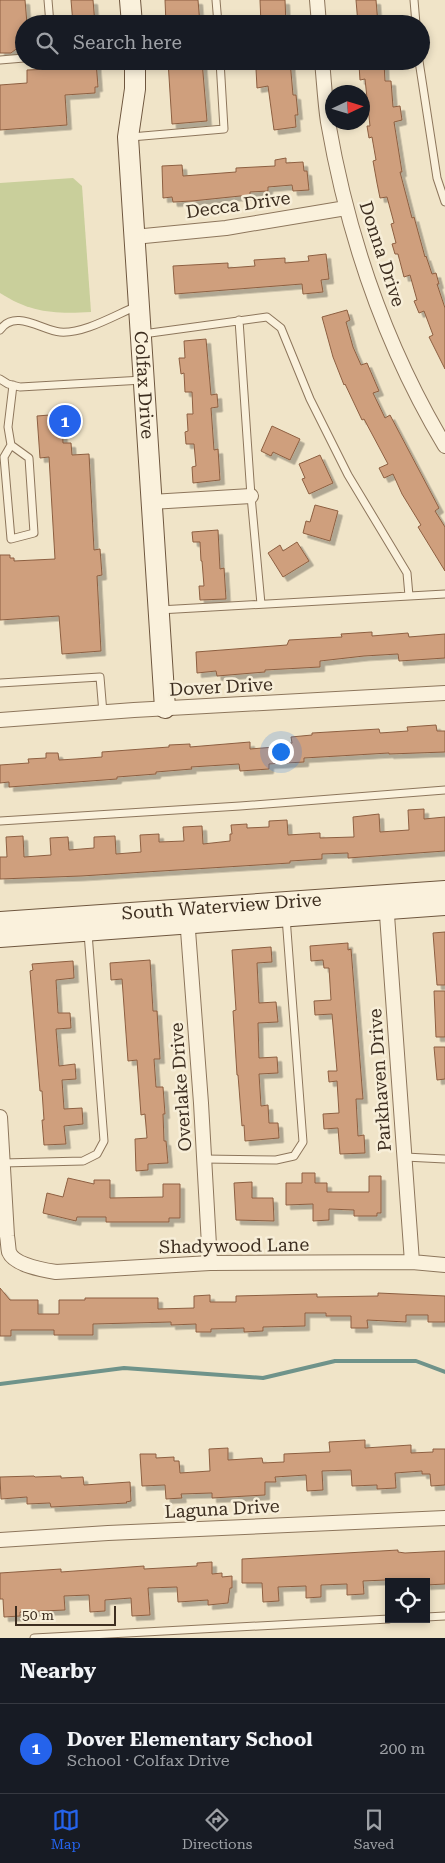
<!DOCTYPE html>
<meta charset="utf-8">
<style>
:root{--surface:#171b24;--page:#20242c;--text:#f1f3f6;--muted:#9ea1a6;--line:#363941;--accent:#2563eb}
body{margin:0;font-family:"Roboto Serif",serif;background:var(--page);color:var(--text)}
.controls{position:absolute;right:15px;bottom:15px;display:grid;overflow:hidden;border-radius:0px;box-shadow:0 2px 8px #0003}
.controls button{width:45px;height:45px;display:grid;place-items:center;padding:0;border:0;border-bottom:1px solid var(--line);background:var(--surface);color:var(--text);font:25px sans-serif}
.compass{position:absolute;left:325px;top:85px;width:45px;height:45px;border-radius:50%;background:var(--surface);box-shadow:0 2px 8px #0003;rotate:86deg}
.scale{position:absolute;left:15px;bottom:12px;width:101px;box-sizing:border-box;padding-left:5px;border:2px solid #3d2e20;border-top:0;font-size:14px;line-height:18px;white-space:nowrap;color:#3d2e20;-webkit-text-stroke:4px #f7eed8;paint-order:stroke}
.you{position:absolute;left:280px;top:751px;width:18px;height:18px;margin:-12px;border:4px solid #fff;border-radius:50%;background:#1a73e8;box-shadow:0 0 0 8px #1a73e833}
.badge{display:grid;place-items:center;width:32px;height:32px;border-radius:50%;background:var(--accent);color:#fff;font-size:16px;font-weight:700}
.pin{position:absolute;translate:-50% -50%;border:2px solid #fff;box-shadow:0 1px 5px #0006}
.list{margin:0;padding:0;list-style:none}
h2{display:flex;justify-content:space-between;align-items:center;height:65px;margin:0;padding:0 20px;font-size:21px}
h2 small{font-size:16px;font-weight:400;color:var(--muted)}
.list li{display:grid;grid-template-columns:32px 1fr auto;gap:15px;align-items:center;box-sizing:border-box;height:90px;padding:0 20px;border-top:1px solid var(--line)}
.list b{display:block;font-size:19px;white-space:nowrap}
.list p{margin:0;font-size:16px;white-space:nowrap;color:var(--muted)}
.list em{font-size:16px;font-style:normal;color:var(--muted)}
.icon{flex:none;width:28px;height:28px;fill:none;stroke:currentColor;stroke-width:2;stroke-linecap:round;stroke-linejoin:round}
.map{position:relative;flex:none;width:445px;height:1638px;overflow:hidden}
.search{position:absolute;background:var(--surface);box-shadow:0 2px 8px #0003;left:15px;right:15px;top:15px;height:55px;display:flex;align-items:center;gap:12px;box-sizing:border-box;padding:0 18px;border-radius:28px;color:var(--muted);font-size:19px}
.sheet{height:155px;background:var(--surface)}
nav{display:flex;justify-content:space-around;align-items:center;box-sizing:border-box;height:70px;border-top:1px solid var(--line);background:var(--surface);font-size:14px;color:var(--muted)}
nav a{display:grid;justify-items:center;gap:2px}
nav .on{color:var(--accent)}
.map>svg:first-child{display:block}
.park{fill:#c9cf9b}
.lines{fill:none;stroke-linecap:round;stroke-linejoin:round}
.stream{stroke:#6f938a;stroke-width:4}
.building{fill:#cf9f7d;stroke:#8d5f41;filter:url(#shadow)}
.lane-casing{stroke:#8d765c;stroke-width:9}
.street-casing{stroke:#8d765c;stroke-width:16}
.secondary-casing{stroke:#6f573f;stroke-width:22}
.lane{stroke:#faf1dc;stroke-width:7}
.street{stroke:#faf1dc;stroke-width:14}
.secondary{stroke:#faf1dc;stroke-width:20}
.labels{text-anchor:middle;stroke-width:5;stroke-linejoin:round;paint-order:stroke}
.street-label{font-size:18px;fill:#3d2e20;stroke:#f7eed8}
</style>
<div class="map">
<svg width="445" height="1638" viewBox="0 0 445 1638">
<defs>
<filter id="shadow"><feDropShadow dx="4.5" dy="4.5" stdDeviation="0" flood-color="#0004"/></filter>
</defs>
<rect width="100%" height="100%" fill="#f0e4c8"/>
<path class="park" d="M73,178L82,186L91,312C55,314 31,313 0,293V183Z"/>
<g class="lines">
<path class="stream" d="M0,1384L124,1368L263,1378L335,1361H416L445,1372"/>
</g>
<path class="building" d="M0,0H25L27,24H24V43L11,53H0Z
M71,0H93L95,24H73Z
M165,0H198L200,24H166Z
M260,0H285L286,24H261Z
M356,0H376L378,24H358Z
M71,61H96L98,87H95V93L65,95L67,125L0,130V85L27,83V70L71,68Z
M168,61H202L207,121L172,124Z
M266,61H290L293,95H296L298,115H295L296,127L274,130L268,86L257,88L256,69L267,68Z
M384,63L385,81H391L393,107L400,106L402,120L394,122L402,172H400L412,218L414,217L425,257L426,256L432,274L436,273L439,284H437L445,308V369L429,337L433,335L424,311L419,313L414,301L417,300L410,275L404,277L398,254H395L392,244L396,243L391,224L394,223L387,197L380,198L377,183L373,161L376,160L372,137L369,138L367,126H370L365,79L360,80L359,65Z
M286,158V163L303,162L304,171H307L309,190L293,191L292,185L268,187V191L250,192V195L192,201L173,202L172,197L163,198L162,166L182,165L183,176L236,172V168L275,166V160Z
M326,254L329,279L321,280L323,292L303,294L302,284L175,294L173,266L228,263V268L255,266L254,260L285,258V263L309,261L308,256Z
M347,310L350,320L346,322L353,347L361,365L367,363L379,391L373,393L385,418L390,415L439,508L435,511L445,527V571L418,527L421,525L402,494L393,474L384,478L379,468L388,464L364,419L362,420L345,384L344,385L333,357L322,317Z
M206,339L211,395L217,394L218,407L211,408L214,450L218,449L220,480L193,483L192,467L196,466L194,444H186L185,432L188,431L187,414H193L192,392H185L184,373L181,374L179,358H185L184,341Z
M62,414L63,443H71L72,455L89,454L94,550L100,549L102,575L97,576L101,651L62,654L59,616L0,620V555H10V558H14V561L55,559L49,457L40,458L37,416Z
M272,426L300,439L290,460L273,452L271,456L261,451Z
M320,455L333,483L309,494L302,479L305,478L299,464Z
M315,505L338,511L330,541L303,533L306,521L310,522Z
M218,530L220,569L224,568L226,599L200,600L199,586H204L202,561H201L200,542H193L192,532Z
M297,542L309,561L283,577L268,553L280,545L283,551Z
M372,632V636L408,633L409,637L445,634V658L399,661L398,654L364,656L320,661V667L265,670V672L217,676L216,671L197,673L196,652L287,645L289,640L342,637L341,634Z
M436,725L437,731H445V752L389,754V753L304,758V762L269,764V769L240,771L239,764L191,767L192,769L156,772V774L117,777V779L9,787V782L0,783V765L29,763L28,759L46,758V753H58L59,760L76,759L102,757V752L169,747V745L190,744V747L250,742V749L275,747V744L292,743L291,737L312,735V733L379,729L380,733L408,731L407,727Z
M424,809V819L445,817V851L348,858V853L322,854V859L290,861V863L81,876L0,879V857H7L6,837L23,836L24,857L51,855L50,838L68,837L69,850L94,848V837L115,836L116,854L141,852L140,835L159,834V842L184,841L183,827L202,826L203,844L230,841V834H232L231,825L247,824V828L269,827V821L287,820L288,835L320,833V838L354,837L353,817L379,814L380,832L409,830L408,810Z
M445,932V985H437L433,933Z
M348,943V950L351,949L363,1099H356L358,1136L364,1135L365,1153L340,1154L338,1128L324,1129L323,1114L339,1113L337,1081L329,1082L328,1071H337L332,1014L315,1015L314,1001L331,1000L329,968H324L323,960L311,961L310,946Z
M271,947L272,962L257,963L259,1003L276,1002L278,1022L258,1023L259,1058L277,1057L278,1073L259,1074L261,1106L268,1105L269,1123H278L279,1138L245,1141L244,1125L242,1126L238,1075H237L233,1011L236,1010L232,950Z
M150,960L153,1011H157L160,1059H154L156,1087H163L165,1114H163L164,1141H166L168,1163L148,1164V1170L136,1171L135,1139L147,1138L145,1114L141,1115L137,1060L128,1061L122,979L111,980L110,963Z
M73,961L74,978L56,980L58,1013H70L71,1028L56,1029L59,1066L75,1064L76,1079L62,1080L64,1109L82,1108L83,1124L64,1126L66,1144L44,1145L42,1120H44L42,1091H40L30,971L33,970L32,964Z
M434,991H445V1037H436Z
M434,1047H445V1079L437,1080Z
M302,1173H315V1183H327V1192H369V1176H381V1213H377V1216H354V1210L329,1209V1220L313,1221V1204L286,1205V1183H302Z
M68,1178L94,1184V1180H110V1198L163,1197V1184H180V1218H169V1222H106V1217H77L76,1221L43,1213L47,1193L63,1197Z
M252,1182V1198H273L274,1221L236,1220L234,1183Z
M0,1288L10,1300H38V1314H59V1300H85V1298H158V1309L194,1308V1296L210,1295V1302H236V1296L277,1295L317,1294V1297L378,1296V1293L445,1296V1322H428V1315H406V1322L367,1320L368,1328H351V1316H326V1313H305V1326L263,1327V1331L244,1332V1328L211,1329V1332H196V1324L171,1325V1322L93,1324V1335H54V1330H11V1336H0Z
M365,1440V1448L411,1445V1453L433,1452V1449H445V1485L431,1486L430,1474H422V1471L395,1473L396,1488L377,1489V1485L352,1486L351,1470L322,1471L323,1490L307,1491L306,1475L275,1477L276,1482H265V1495L212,1498V1493L181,1494L182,1498L166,1499L165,1485L142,1486L140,1454H156V1458L174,1457V1461H179L180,1473L210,1471L209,1449L228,1448V1460L262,1458L263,1463L284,1462V1454L330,1452L329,1442Z
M34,1476L35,1477L61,1476V1478L83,1477L84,1485L130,1482L131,1501L126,1502L127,1503L51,1507L50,1503L27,1504V1497L1,1499L0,1477Z
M398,1550V1552L405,1553L445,1551V1584L426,1585V1582H387L386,1580L363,1581L364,1594L347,1595V1584L321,1585V1597L306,1598V1586L278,1587L279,1601L263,1602L262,1583H242V1559Z
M212,1562V1574L222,1573V1577L232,1576V1588H230L228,1603L208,1605V1600L178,1602L177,1587L148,1588L150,1615L132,1616L131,1598L105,1600V1611L90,1612L89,1595L64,1596L65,1610L20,1612V1616L4,1617L3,1599H0V1573L61,1569V1572L144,1566V1569L197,1566V1563Z"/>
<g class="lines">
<g class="lane-casing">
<path id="lane" d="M48,0L50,24
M216,0L218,24
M414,0L416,24
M0,60L24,58
M419,61L437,178L445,202
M131,137L224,129L220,61
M239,320L251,496L261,604
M0,330C15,308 43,331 60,332C84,334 115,315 137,306
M143,334L267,317L281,328L310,399L348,475L407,573L409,596
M0,379L8,384L20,387L143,380
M11,445L29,458L34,533L11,539L4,457L11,445L8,427L13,385
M159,610L445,594
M0,683L100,677L103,713
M0,821L240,806L445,790
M405,1157L445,1159
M204,1159L276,1160L294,1156L303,1142L286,917
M3,1163L83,1161L97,1154L104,1141L88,933
M426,1617L445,1616
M34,1638L389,1619"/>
</g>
<g class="street-casing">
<path id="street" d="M317,0L319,24
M322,61C324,81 325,102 328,122C348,237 385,346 445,446
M134,237L226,228L346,208
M151,502L251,496
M0,720L134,710L445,693
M386,901L412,1262
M187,917L201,1103L210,1263
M0,1117L7,1236C8,1241 8,1247 9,1252C14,1265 44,1270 56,1272L210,1263L412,1262L445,1265
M0,1540L108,1533L445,1518"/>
</g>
<g class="secondary-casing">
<g id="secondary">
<path d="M130,0L132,24"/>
<path id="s1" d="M135,61V89L128,137L165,708"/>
<path id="s2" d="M0,922L445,891"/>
<path d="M0,937L445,905"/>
</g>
</g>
<use href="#lane" class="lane"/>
<use href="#street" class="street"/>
<use href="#secondary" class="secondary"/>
</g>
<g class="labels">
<g class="street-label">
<text transform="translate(238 205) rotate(-8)" y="6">Decca Drive</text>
<text transform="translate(382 254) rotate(72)" y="6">Donna Drive</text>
<text dy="6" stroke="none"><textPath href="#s1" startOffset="325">Colfax Drive</textPath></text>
<text transform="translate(221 687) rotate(-3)" y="6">Dover Drive</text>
<text dy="6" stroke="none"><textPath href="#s2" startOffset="222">South Waterview Drive</textPath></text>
<text transform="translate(380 1080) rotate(-94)" y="6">Parkhaven Drive</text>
<text transform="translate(181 1087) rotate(-94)" y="6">Overlake Drive</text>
<text transform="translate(234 1246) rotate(-1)" y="6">Shadywood Lane</text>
<text transform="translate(222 1509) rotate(-3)" y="6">Laguna Drive</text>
</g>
</g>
</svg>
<div class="controls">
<button><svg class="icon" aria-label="locate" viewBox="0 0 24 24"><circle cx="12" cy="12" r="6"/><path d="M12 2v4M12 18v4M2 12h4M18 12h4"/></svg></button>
</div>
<svg class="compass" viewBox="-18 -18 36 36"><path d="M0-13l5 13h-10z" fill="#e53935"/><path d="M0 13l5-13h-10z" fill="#9ea1a6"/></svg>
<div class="scale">50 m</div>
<div class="you"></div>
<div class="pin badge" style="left:65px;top:421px">1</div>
<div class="search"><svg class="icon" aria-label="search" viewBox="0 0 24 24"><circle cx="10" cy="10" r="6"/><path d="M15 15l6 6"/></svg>Search here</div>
</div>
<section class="sheet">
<h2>Nearby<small></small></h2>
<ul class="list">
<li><span class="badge">1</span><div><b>Dover Elementary School</b><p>School · Colfax Drive</p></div><em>200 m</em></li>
</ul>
</section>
<nav>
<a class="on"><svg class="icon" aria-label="map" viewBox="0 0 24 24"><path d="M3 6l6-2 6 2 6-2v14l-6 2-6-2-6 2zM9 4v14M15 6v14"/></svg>Map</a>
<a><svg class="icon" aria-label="directions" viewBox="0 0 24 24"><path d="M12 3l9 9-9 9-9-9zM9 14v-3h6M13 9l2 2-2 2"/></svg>Directions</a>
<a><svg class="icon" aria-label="saved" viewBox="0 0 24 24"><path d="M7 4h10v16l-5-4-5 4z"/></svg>Saved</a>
</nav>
